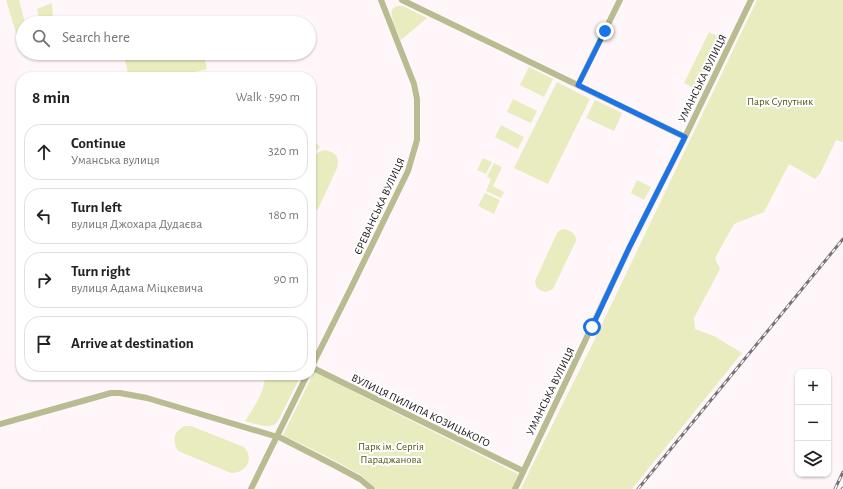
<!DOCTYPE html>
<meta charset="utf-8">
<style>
:root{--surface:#fff;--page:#f6f6f6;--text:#222;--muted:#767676;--line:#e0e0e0}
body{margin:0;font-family:"Alegreya Sans",sans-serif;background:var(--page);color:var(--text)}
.controls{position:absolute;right:12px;bottom:12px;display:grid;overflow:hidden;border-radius:8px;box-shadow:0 1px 3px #0004}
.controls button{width:36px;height:36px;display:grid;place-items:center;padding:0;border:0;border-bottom:1px solid var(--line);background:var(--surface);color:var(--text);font:20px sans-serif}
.stop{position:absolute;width:12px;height:12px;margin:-9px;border:3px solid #1a73e8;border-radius:50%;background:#fff}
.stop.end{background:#1a73e8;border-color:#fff;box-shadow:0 1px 4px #0008}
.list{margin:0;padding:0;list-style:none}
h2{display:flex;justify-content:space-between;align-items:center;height:52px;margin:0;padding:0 16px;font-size:17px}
h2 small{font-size:13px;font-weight:400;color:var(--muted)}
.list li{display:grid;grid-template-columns:26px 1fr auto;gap:12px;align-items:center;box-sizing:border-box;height:56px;margin:0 8px 8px;padding:0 8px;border:1px solid var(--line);border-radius:16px}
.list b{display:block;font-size:15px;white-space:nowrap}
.list p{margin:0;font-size:13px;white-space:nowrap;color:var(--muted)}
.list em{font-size:13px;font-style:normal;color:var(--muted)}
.icon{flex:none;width:22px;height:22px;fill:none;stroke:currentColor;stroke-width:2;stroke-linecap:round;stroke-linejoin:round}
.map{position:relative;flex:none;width:843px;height:489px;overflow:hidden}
.search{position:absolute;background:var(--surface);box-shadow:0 1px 3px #0004;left:16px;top:16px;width:300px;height:44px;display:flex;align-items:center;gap:10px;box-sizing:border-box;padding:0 14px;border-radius:22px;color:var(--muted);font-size:15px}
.panel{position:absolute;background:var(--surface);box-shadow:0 1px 3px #0004;left:16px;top:72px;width:300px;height:308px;border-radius:16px}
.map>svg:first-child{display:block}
.green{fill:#e8ecbe}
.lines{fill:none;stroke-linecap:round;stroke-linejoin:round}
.minor{stroke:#b9bc90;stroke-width:6}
.rail-casing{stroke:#787275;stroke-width:3}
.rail{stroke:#fff;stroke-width:1.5;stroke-dasharray:4.5;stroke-linecap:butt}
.route{stroke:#1a73e8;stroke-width:5}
.labels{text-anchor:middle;stroke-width:4;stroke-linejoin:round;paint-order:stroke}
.street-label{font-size:11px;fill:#151113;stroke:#fff}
.park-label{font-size:11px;fill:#56591b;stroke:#fff}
</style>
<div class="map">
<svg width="843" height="489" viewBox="0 0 843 489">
<rect width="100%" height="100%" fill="#fff6fa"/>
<path class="green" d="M6,0H19L25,23H23V45L20,46Z
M757,0H843V142L836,140L820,174L815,179L789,164L764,212L734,224L715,258L720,269L694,318L695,329L714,336L742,353L632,489H521L530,470L592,345Z
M52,3L53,20L56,19L55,23H40L37,9Z
M397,6H403L427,18L401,40C398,34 389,15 392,10C393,8 395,7 397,6Z
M709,32L724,40L700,91L684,83Z
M123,53H203L207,69L175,77H129Z
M529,67L553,79L544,97L520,85Z
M557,82L590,99L548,184L514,168Z
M513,99L537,111L531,123L507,112Z
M595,100L622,113L614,131L586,118Z
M501,125L524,137L518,149L495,137Z
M311,127L314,141L320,147L311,156Z
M326,150C336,153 340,157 337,168L320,205L317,210L311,213V163L317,153L321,151Z
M483,158L492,162L486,174L477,170Z
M494,163L502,167L493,186L504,192L501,198L486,191L491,179L487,177Z
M637,180L651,187L644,200L631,193Z
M485,193L500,200L494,214L478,206Z
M564,229C571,231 576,233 576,241L553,289L546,292C540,291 535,288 535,281L557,233L560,230Z
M314,372L518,474L512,489H377L361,475L330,458L283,435Z
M265,375H301L278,421C276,423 275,425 273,425C266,428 252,423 245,421C254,407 265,392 265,375Z
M185,426H191L244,447C255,459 246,473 231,473L178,451C172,441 173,431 185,426Z"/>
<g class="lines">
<path class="minor" d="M402,0L685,137
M578,85L620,0
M311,367L523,471
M311,368L351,288L408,171L417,140V99L414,84L381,0
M0,424L111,393H120L147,398L281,438L334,465L360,479L372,489
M251,489L307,375
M515,489L629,248L685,137L751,0"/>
<g class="rail-casing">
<path id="rail" d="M638,489L843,239
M835,489L843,472
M842,489L843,488"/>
</g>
<use href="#rail" class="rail"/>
</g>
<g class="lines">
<path class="route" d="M592,327L629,248L685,137L578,85L605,31"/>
</g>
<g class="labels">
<g class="street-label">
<text transform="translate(702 78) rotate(-64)" y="4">УМАНСЬКА ВУЛИЦЯ</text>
<text transform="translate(379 206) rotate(-65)" y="4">ЄРЕВАНСЬКА ВУЛИЦЯ</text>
<text transform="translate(550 391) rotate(-64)" y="4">УМАНСЬКА ВУЛИЦЯ</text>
<text transform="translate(421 410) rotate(26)" y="4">ВУЛИЦЯ ПИЛИПА КОЗИЦЬКОГО</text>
</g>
<g class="park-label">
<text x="780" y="105">Парк Супутник</text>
<text x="391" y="450">Парк ім. Сергія<tspan x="391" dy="13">Параджанова</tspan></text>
</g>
</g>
</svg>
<div class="controls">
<button>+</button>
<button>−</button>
<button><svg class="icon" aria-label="layers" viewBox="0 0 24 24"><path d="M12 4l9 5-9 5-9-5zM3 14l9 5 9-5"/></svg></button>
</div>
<div class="stop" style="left:592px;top:327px"></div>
<div class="stop end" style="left:605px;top:31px"></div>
<div class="search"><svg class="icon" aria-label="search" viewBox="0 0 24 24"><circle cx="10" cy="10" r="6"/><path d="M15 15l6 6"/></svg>Search here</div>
<section class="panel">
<h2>8 min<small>Walk · 590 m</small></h2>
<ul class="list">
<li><svg class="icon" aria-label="ahead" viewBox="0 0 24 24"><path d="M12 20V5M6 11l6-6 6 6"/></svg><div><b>Continue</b><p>Уманська вулиця</p></div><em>320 m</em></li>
<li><svg class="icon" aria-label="left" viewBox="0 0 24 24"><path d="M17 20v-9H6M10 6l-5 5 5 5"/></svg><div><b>Turn left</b><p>вулиця Джохара Дудаєва</p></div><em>180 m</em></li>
<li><svg class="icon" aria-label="right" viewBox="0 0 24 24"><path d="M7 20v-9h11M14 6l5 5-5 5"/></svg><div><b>Turn right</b><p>вулиця Адама Міцкевича</p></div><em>90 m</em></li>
<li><svg class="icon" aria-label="arrive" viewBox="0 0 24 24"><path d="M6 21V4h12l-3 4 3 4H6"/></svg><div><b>Arrive at destination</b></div></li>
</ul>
</section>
</div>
